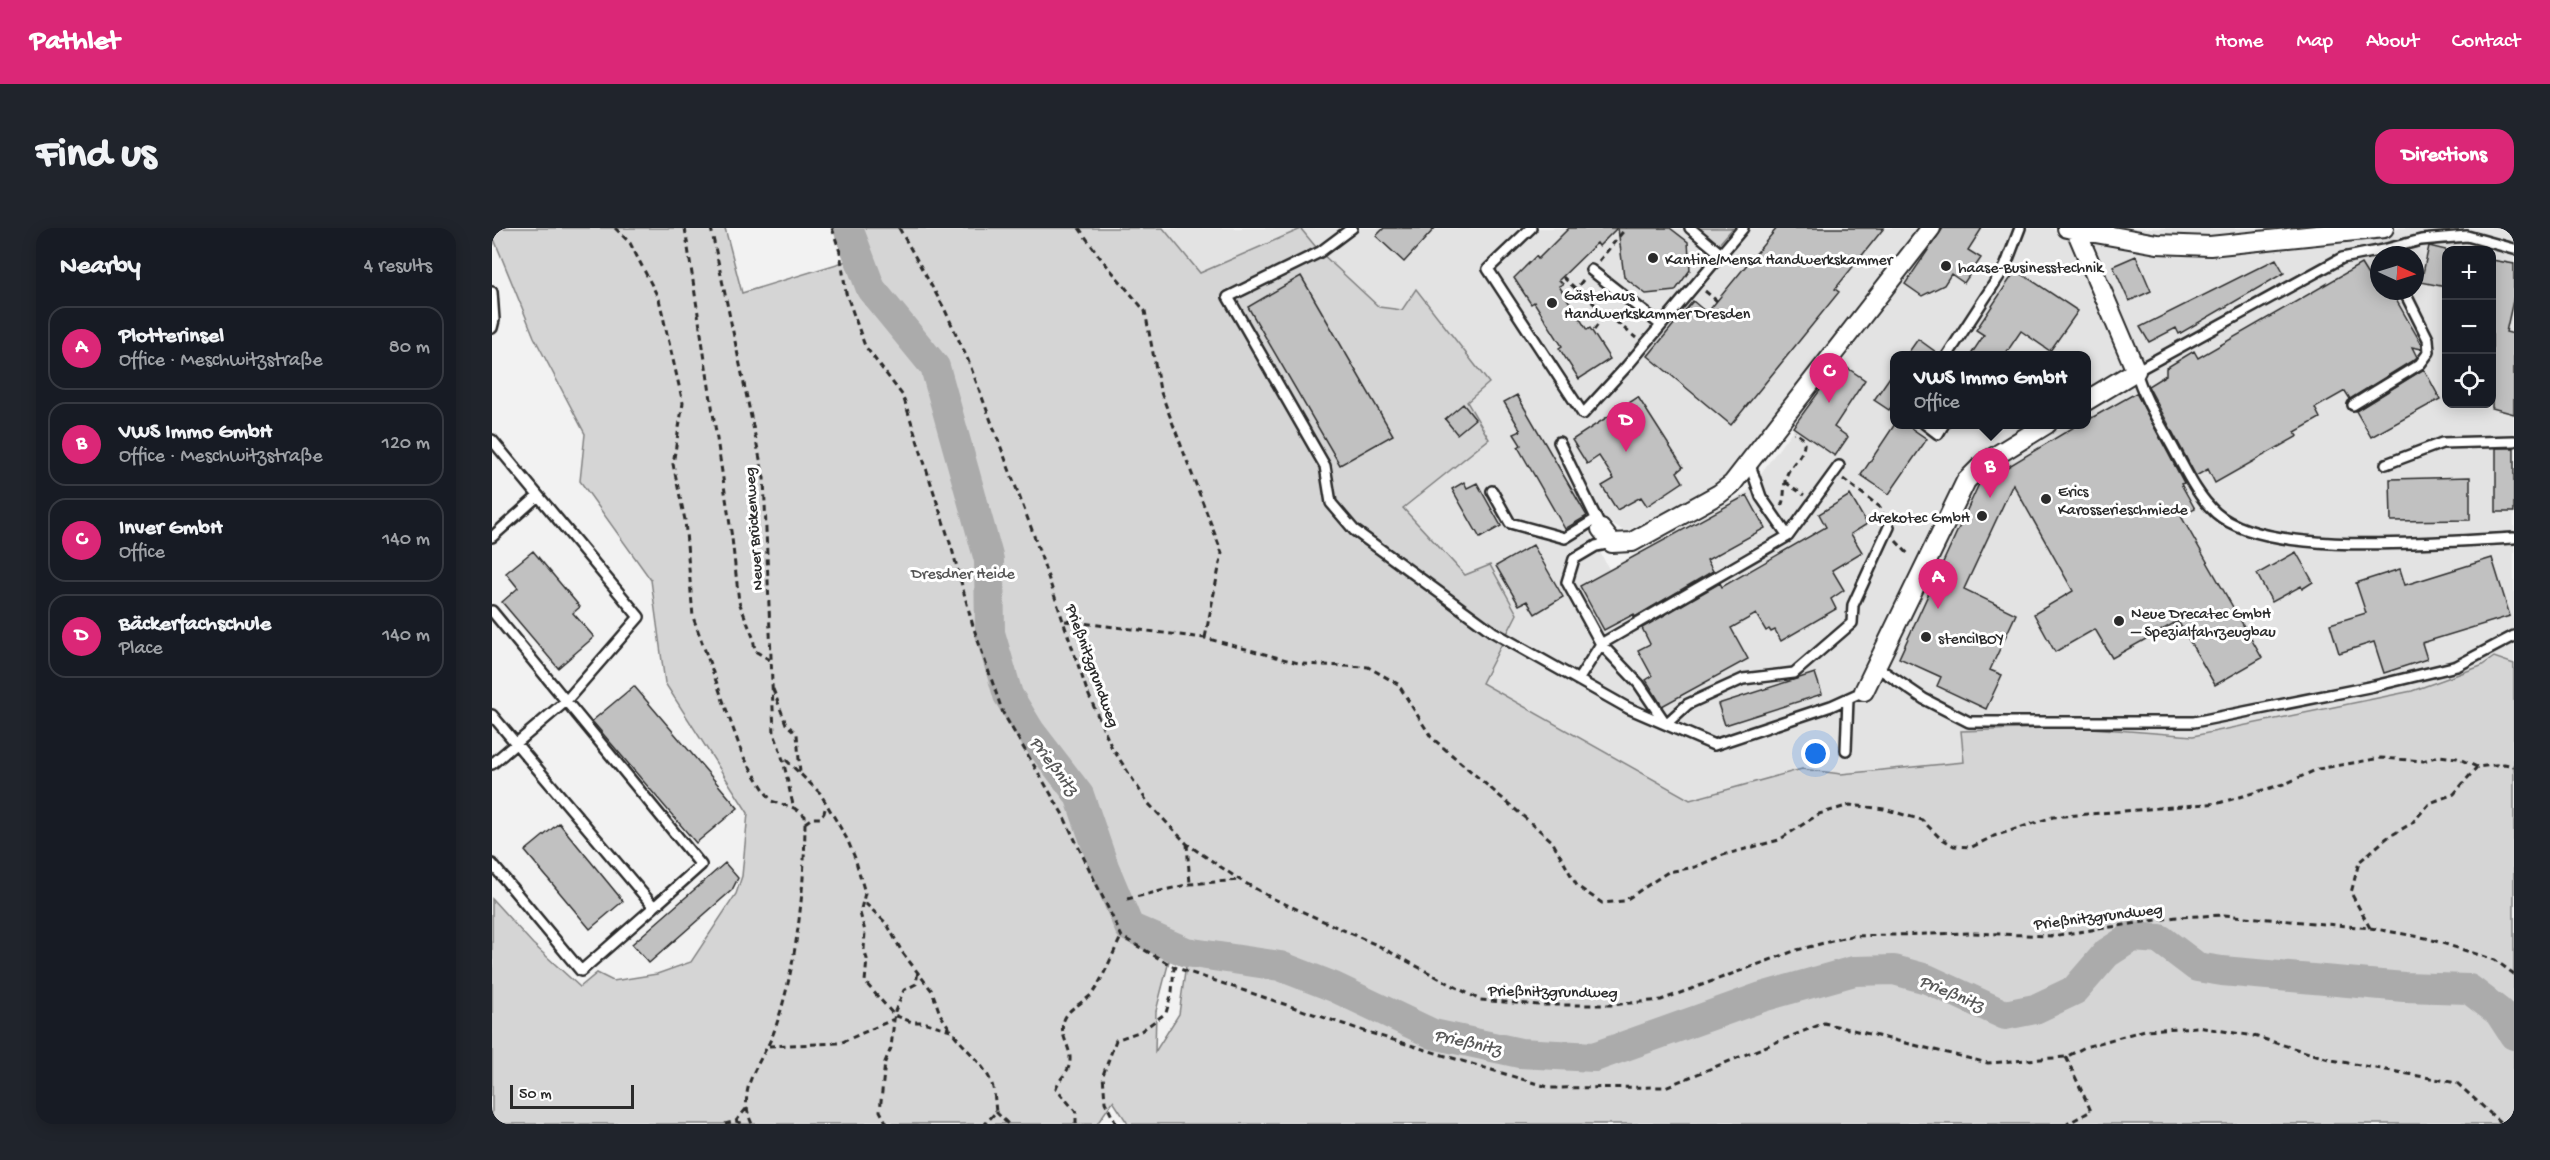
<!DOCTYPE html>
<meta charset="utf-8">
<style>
:root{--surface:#171b24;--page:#20242c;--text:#f1f3f6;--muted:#9ea1a6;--line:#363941;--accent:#db2777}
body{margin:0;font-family:"Gochi Hand",sans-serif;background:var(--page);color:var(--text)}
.controls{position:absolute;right:18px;top:18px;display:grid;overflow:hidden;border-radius:12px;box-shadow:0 3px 15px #0003}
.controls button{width:54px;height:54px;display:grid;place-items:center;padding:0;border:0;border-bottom:2px solid var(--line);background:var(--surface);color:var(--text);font:30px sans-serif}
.compass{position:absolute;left:1878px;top:18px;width:54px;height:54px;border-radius:50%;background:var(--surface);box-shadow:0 3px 15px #0003;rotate:94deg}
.scale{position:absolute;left:18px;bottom:15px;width:124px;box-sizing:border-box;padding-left:6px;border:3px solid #2b2b2b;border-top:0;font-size:16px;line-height:21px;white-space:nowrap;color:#2b2b2b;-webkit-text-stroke:4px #fff;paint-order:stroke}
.you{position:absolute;left:1324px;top:526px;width:21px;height:21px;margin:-15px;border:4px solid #fff;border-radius:50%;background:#1a73e8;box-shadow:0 0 0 9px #1a73e833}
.badge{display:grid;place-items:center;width:39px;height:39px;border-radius:50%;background:var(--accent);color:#fff;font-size:20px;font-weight:700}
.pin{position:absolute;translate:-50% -50px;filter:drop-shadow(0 2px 3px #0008)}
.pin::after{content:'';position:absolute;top:32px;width:21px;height:18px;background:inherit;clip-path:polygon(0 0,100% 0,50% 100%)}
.popup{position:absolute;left:1398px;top:123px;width:201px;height:78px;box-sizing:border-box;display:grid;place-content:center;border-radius:12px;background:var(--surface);filter:drop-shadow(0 2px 4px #0005);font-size:20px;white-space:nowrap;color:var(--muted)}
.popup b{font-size:22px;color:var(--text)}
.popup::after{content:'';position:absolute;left:50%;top:100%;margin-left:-12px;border:12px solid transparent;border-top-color:var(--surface)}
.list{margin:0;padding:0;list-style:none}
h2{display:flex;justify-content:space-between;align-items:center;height:78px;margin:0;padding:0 24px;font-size:26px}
h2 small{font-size:20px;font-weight:400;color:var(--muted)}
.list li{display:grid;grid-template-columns:39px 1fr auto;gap:18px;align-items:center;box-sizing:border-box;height:84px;margin:0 12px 12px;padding:0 12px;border:2px solid var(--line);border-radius:18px}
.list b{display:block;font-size:22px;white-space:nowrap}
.list p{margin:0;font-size:20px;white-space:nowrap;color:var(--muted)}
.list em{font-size:20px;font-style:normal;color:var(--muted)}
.icon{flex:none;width:33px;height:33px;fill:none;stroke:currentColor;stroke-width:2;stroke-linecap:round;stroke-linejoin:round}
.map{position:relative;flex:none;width:2022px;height:896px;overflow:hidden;border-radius:18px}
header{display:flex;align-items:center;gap:36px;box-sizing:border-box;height:84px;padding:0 30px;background:var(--accent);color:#fff}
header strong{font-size:28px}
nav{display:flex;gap:33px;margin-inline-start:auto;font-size:21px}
.intro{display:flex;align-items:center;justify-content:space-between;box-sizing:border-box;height:144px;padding:0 36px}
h1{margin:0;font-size:42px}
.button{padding:15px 27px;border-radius:18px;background:var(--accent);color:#fff;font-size:21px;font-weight:700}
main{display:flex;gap:36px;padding:0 36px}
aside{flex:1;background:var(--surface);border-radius:18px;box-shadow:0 3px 15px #0003}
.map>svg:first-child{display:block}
.built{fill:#e3e3e3;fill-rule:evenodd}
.green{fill:#d5d5d5;stroke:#808080;stroke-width:1.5;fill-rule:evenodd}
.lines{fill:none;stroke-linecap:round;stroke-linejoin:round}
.river{stroke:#ababab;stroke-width:30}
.building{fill:#c1c1c1;stroke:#2b2b2b;stroke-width:1.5}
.service-casing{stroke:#2b2b2b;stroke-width:14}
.minor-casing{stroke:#2b2b2b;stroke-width:22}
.path{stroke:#2b2b2b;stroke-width:3;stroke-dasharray:6 4.5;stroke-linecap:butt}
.service{stroke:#fff;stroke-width:9}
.minor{stroke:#fff;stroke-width:18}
.poi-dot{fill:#2b2b2b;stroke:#fff;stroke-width:2}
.labels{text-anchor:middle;stroke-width:6;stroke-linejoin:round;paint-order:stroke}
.poi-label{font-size:16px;fill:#2b2b2b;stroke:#fff;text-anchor:start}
.street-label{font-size:16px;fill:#2b2b2b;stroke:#fff}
.park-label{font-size:16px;fill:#565656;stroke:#fff}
.water-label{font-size:18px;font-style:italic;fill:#585858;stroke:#fff}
</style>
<header>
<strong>Pathlet</strong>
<nav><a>Home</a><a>Map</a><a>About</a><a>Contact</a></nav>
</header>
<div class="intro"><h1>Find us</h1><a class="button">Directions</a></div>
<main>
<aside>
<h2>Nearby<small>4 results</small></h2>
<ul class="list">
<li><span class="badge">A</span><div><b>Plotterinsel</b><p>Office · Meschwitzstraße</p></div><em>80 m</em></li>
<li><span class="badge">B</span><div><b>VWS Immo GmbH</b><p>Office · Meschwitzstraße</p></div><em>120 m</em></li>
<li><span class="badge">C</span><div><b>Inver GmbH</b><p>Office</p></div><em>140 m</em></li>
<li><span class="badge">D</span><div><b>Bäckerfachschule</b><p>Place</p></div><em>140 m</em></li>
</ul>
</aside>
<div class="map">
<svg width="2022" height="896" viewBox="0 0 2022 896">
<rect width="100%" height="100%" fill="#f2f2f2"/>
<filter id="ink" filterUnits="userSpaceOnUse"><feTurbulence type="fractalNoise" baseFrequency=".0167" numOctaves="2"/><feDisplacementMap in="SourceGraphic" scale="12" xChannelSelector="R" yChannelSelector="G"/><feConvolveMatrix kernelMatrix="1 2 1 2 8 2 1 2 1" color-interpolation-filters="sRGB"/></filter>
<g filter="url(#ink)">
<path class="built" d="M671,0H1429L1236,251L1133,304L1111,289L1069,208L1063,213L1104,296L1096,302L1117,341L1256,263L1448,0H1558L1589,10L1586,0H2022V436L2002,429L1989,438L1921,463L1701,508L1586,499L1472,534L1349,546L1310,541L1198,572L990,455L973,347L911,280L997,211L975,174L924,61L910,82L887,79L828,24L809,1L708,45ZM1954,22H2000V176H1954ZM1887,27H1923V63H1887ZM1402,128H1594V196H1402Z"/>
<path class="green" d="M0,0H233L250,65L358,32L347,0H671L708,45L809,1L828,24L887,79L910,82L924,61L997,155L975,174L997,211L911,280L973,347L998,337L1025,386L990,455L1198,572L1310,541L1349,546L1472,534L1469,503L1586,499L1701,508L1920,463L1989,438L2002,429L2022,436V896H636L621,873L605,896H0V671L41,716L88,759L105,745L121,753L165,746L199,734L244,666L250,648L256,585L173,455L159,352L88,253L93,206L42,109L0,6ZM678,729L694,737L687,786L663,824L664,783Z
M1205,0H1241L1226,17Z"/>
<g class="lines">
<path class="river" d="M356,0L379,61L443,139L497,332L498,405L516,467L538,503L587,567L612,639L637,699L694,724L788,738L842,759L941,806L1028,825L1102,829L1270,769L1362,743L1402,742L1435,751L1513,787L1543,781L1583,762L1615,725L1640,709L1668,711L1705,739L1730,743L1912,759L1977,761L2007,784L2022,807"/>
</g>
<path class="building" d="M892,0H943L912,34L884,8Z
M1077,0H1125L1107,18L1105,15L1067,52L1071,56L1067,58L1095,102L1098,100L1118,131L1087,151L1067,120L1070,118L1042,74L1039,76L1022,50L1044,28L1046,31Z
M1126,0H1178L1196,14L1198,42L1183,63L1154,66L1132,49Z
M1285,0H1392L1343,61L1347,64L1239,197L1156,128L1201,73L1215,85Z
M1451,0H1490L1476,22L1489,30L1472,55L1459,46L1452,57L1430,68L1413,56Z
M1937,18L1954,22V59L1929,54Z
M1644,28L1659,63L1637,73L1621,38Z
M1784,31L1792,45L1687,106L1684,100L1657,114L1648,99Z
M2000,32L2022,36V68L2014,104L2022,106V186L2000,180Z
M1869,36L1877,49L1887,44V63H1899L1930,117V121L1920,119L1925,129L1923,131L1858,171L1853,163L1823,180L1828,190L1803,204L1806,208L1723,255L1716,241L1704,248L1656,158L1674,147V140L1702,123L1706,130Z
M1524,42L1586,83L1558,123L1529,103L1512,128H1478L1492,107L1484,102Z
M809,48L901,207L848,237L756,79Z
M1426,111L1448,127V128H1414Z
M1348,135L1373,152L1342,199L1356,209L1343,228L1301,199Z
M1932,141L1948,171L1879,209L1864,183Z
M1402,143V175L1397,182L1382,172Z
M1644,165L1692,255L1689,256L1703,281L1689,288L1770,430L1723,457L1686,393L1620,430L1603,401L1563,424L1542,386L1581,363L1521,256L1472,361L1524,386L1498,442L1510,447L1494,481L1445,458L1449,449L1407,430L1487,256L1587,196H1594V193Z
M1025,167L1095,288L1073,301L1026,219L1029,217L1022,206L1029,203L1012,174Z
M1146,169L1191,239L1185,244L1191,254L1155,278L1149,269L1125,282L1110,258L1122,251L1107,228L1095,236L1080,212Z
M971,176L983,191L965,206L953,191Z
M1403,196H1413L1435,211L1397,266L1369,247Z
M2004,220H2022V284H2004Z
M1978,249V292L1899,293L1898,251Z
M972,254L975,260L985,255L1009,298L988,310L960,261Z
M1255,267L1273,300L1215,332L1221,343L1143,389L1142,386L1112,402L1088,358Z
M1358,267L1375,296L1359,306L1370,324L1340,342L1352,362L1339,371L1344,381L1289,413L1283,402L1279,404L1277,401L1274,403L1264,386L1239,400L1256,431L1170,478L1154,452L1160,448L1146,422L1158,416L1150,400L1228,355L1230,359L1334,299L1327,286Z
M1041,317L1071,369L1043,386L1035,373L1027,377L1004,338Z
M41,323L88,379L81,385L102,409L66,440L10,374L26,360L14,345Z
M1804,324L1821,354L1810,361L1809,358L1780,374L1765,346Z
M2000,330L2018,388L1930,415L1935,431L1892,445L1882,414L1847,425L1838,396L1874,385L1864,355L1908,341L1913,357Z
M1323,445L1330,466L1233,497L1226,476Z
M142,458L246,580L204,615L100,493Z
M67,595L131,673L98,701L33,623Z
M233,635L246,650L240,662L157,735L140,716Z"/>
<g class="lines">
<g class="service-casing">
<path id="service" d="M860,0L828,24L736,69L833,238L839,275L862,302L1001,404L1136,480L1222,517L1339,478L1372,463
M1039,0L996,41L1091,186L1135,138L1251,0
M1198,0L1229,26
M2022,21L1975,8L1929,12L1891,22L1850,30L1644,143C1651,169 1666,192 1679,216C1692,239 1704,267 1724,285C1776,331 1952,313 2022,310
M1099,42L1169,97
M0,64L2,92L0,100
M1455,128L1513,39L1528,0
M1861,177L1928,136L1937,124L1936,111L1912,63
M1433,196L1446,206L1452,196
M0,212L147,389L74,473L0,536
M1067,214L1107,296
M1257,234L1269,269L1296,308
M1894,236L1950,215L2022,213
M1000,263L1018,295L1073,310L1104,291
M0,309L46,268
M1120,315L1104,318L1082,331L1075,354L1109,416L1296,308L1347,238
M0,383L209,637L162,679
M1385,439L1432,471L1477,494H1702L1882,458L1965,438L2022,408
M1086,452L1109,416L1147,456L1174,496L1196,476L1251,451L1302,445L1360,395L1361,377L1397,299
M0,487L162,679L89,743L0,636
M1354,522L1356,471"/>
</g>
<g class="minor-casing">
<path id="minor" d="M1575,0L1665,16L1718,18L1892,0
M1583,0L1644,143L1594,173
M1109,301L1120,315L1140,314L1227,266L1240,256L1439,0
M1372,463L1474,253L1492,235L1555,196"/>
</g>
<path class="path" d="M123,0L138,15L167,71L191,175L181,236L193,292L201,389L251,528L279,573L302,580
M193,0L240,310L247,374L261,409L263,423L278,432
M219,0L272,250L282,506C293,531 295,555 302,580L313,588C313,657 306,732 284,798C273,833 242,857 260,896
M340,0L348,24L354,65L373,118L411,168L460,321L481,398L511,485L570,585L630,709L682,739L875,804L1059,860L1173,859L1332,795L1496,835L1574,829L1593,819L1653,802L1706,799L1762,808L1840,832L1965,855L2010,896
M407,0L452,80L476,132L540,302L595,463L619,518L656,575L695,616L748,652L780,670L887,718L988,772L1048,777H1119L1169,772L1305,722L1359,708L1479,705L1560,708L1685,689L1731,687L1878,700L1934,710L2003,732L2022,746
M587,0L607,28L653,83L668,162L730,325L713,410
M1107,33L1134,0
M1071,49L1084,61
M1091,52L1084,61L1144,110
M1213,63L1225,73
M1102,102L1114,86
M1351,251L1388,279L1392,288
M1293,254L1312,267
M1289,278C1294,268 1291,259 1294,249C1299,234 1314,228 1312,211L1302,204
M1404,313L1418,328
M573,393L713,410L810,436L876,439L906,456L939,509L1060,613L1085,658L1110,675L1132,673L1176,644L1203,639L1231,627L1287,612L1327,586L1358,577L1392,581L1430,592L1447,609L1462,618L1480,619L1502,608L1561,589L1727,575L1795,555L1826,541L1889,530L1931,533L1947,528L1965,530L1985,539L2012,536L2022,538
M281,461L294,496L305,506L308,545
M294,532L328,565L355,611L363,630L373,665L368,685L373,703L372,722L375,731L373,754L402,787L420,794H431L459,802C471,820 497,840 501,860C503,868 503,876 504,884L493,896
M313,595L320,590H328L332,585L334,577
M695,616L698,656
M635,671L698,656L748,652
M373,675L395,696L410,724L440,763L448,786L458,801
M1878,700L1859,665L1867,634L1895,610L1920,595L1938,575L1962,566L1985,539
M277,818L348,815L402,791
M1574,829L1599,883L1575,896
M504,884L516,896
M244,893L252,896
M233,896L244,893L254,881
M395,896L388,883L393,834L399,820L403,783L412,762L424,756L426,743
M584,896V884L564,860C568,849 578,844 578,832C579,818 566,806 572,792C577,779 590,776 599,767C609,755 621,725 629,709
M624,896L613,874L611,847L624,812L649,803L674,785L680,764L682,739"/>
<use href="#service" class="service"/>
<use href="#minor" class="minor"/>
</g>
</g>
<g class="poi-dot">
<circle cx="1161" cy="30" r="6"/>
<circle cx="1454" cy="38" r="6"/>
<circle cx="1060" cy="75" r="6"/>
<circle cx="1554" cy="271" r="6"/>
<circle cx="1490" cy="288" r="6"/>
<circle cx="1627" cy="393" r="6"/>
<circle cx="1434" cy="409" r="6"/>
</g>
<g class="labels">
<g class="poi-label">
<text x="1173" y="36">Kantine/Mensa Handwerkskammer</text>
<text x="1466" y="44">haase-Businesstechnik</text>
<text x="1072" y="72">Gästehaus<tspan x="1072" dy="18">Handwerkskammer Dresden</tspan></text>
<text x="1566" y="268">Erics<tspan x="1566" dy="18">Karosserieschmiede</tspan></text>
<text x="1478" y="294" text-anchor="end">drekotec GmbH</text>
<text x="1639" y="390">Neue Drecatec GmbH<tspan x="1639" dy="18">– Spezialfahrzeugbau</tspan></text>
<text x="1446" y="415">stencilBOY</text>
</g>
<g class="street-label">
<text transform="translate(260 301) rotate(-94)" y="6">Neuer Brückenweg</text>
<text transform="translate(602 437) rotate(70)" y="6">Prießnitzgrundweg</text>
<text transform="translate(1606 687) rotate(-7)" y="6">Prießnitzgrundweg</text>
<text transform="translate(1061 762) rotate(1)" y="6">Prießnitzgrundweg</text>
</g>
<g class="park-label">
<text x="471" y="350">Dresdner Heide</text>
</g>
<g class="water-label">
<text transform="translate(563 537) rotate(53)" y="6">Prießnitz</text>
<text transform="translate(1460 764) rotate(23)" y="6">Prießnitz</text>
<text transform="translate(976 813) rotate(13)" y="6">Prießnitz</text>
</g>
</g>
</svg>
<div class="controls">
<button>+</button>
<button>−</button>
<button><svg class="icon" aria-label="locate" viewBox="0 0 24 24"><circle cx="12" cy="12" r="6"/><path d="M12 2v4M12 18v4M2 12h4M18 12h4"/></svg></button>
</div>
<svg class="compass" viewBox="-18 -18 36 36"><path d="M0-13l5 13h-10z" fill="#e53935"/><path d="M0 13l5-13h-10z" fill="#9ea1a6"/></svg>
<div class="scale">50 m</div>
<div class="you"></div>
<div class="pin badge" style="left:1446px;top:381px">A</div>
<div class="pin badge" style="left:1498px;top:270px">B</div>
<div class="popup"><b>VWS Immo GmbH</b>Office</div>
<div class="pin badge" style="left:1337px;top:175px">C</div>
<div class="pin badge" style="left:1134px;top:224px">D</div>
</div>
</main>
